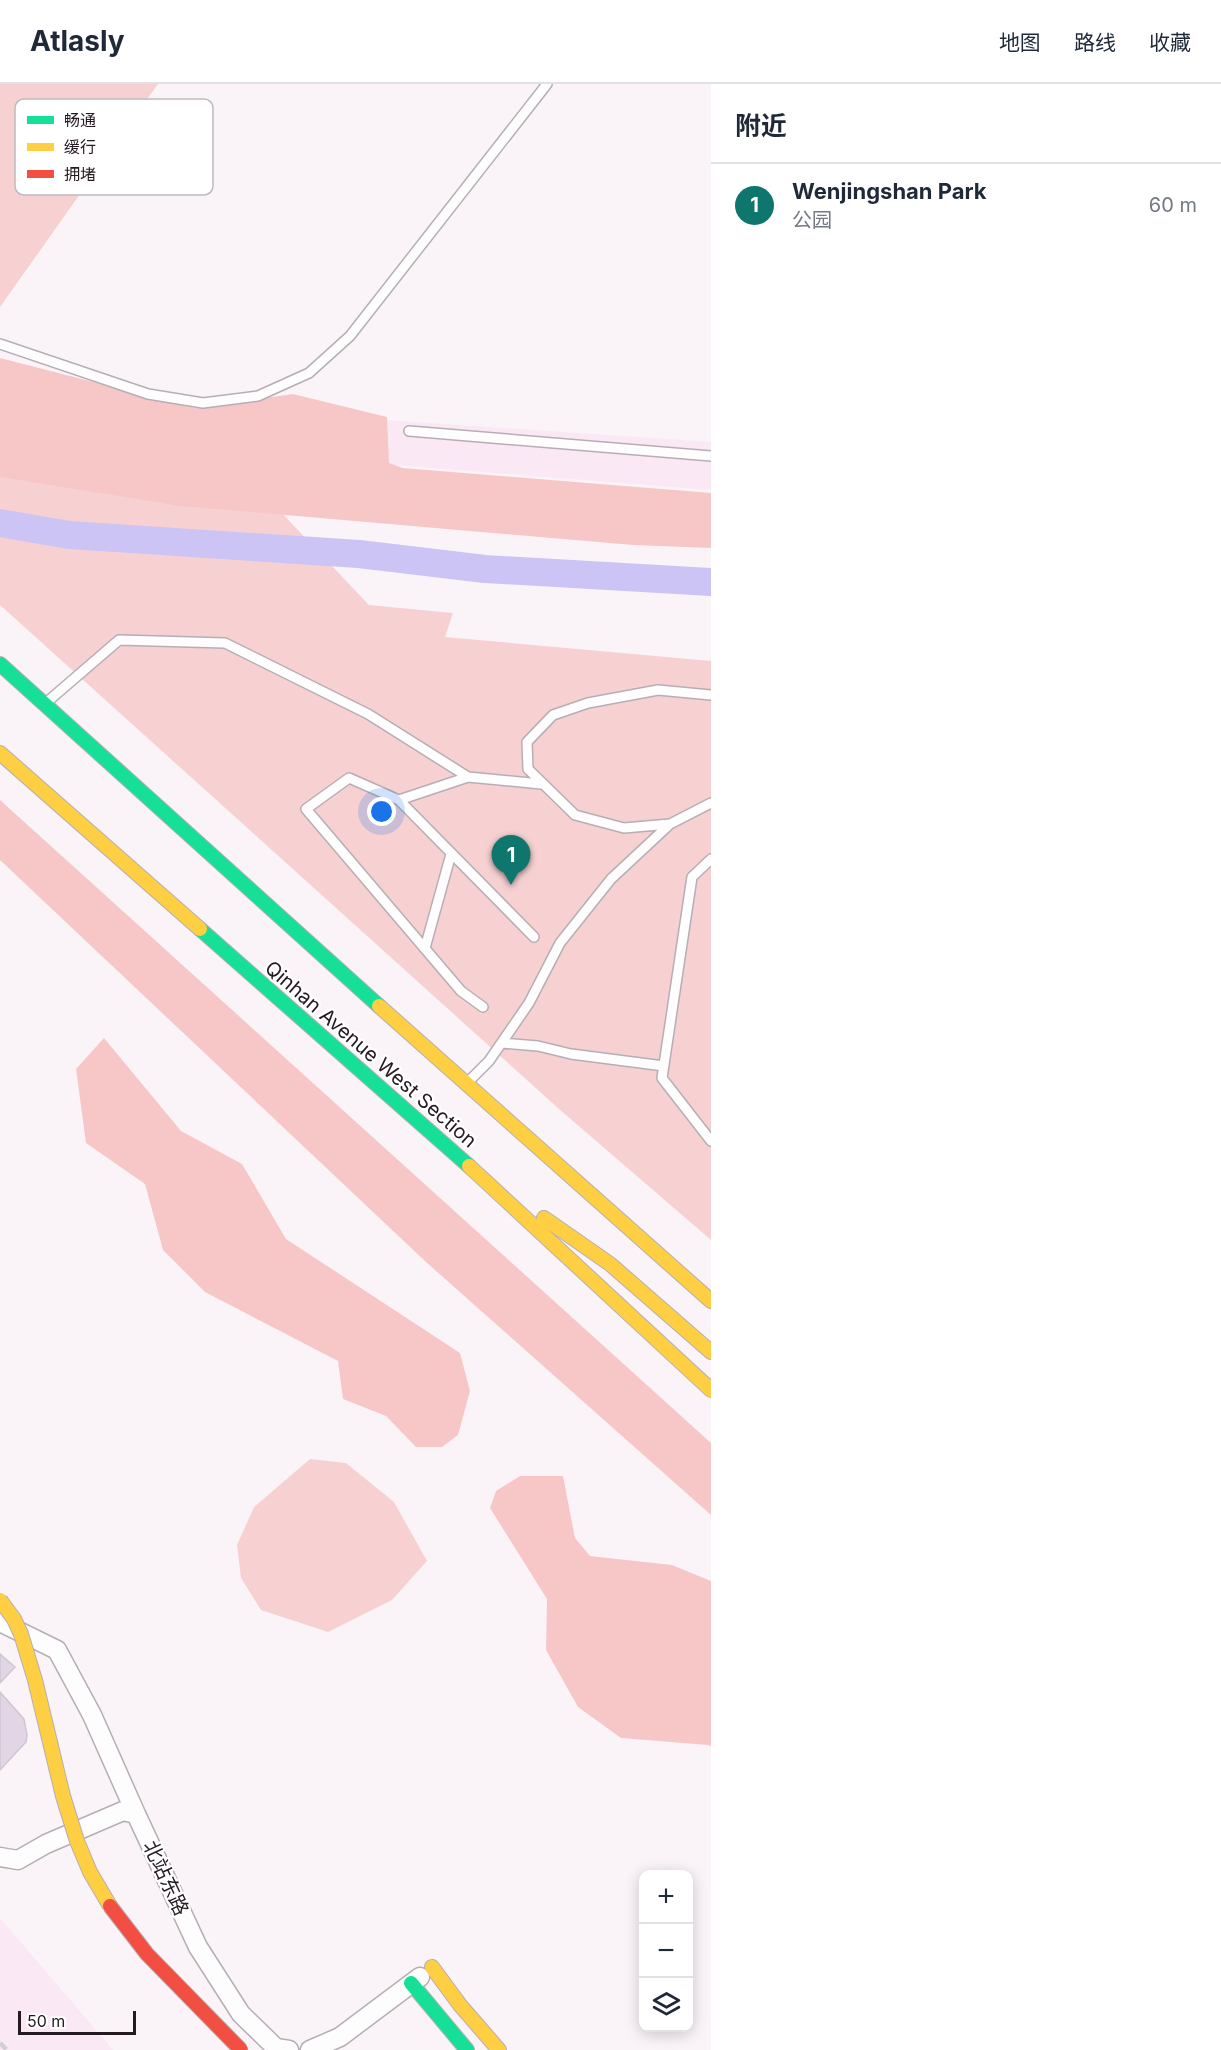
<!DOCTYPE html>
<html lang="zh">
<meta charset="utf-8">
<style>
:root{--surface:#fff;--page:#f2f2f3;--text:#1f2937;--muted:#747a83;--line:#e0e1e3;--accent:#0f766e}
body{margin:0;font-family:Inter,"Noto Sans SC",sans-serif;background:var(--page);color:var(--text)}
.controls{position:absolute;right:18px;bottom:18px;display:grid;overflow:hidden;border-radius:12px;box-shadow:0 3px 15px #0003}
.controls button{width:54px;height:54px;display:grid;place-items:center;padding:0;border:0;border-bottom:2px solid var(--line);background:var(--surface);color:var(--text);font:30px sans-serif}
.scale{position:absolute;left:18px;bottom:15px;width:118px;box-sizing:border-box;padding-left:6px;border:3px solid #251a22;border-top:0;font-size:16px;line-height:21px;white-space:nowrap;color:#251a22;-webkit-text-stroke:4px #fff;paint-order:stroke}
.you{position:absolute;left:382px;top:728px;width:21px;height:21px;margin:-15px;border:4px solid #fff;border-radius:50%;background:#1a73e8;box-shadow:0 0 0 9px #1a73e833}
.badge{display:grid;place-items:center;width:39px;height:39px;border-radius:50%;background:var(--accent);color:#fff;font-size:20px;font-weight:700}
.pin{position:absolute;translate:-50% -50px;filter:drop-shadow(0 2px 3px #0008)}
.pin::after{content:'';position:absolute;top:32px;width:21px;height:18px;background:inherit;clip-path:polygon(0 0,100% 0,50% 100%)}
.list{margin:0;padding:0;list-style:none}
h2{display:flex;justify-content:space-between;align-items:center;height:78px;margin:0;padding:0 24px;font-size:26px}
h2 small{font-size:20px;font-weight:400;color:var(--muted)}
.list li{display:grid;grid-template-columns:39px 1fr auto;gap:18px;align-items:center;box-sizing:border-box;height:84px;padding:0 24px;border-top:2px solid var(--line)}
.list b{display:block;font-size:22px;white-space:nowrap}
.list p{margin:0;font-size:20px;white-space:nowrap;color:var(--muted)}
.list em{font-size:20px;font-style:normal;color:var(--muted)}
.icon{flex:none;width:33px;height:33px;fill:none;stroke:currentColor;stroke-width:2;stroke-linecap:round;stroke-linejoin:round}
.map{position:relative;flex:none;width:711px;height:1966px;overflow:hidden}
header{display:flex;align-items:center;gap:36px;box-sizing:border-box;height:84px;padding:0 30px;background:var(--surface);border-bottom:2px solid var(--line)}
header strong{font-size:28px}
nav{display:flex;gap:33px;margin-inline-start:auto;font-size:21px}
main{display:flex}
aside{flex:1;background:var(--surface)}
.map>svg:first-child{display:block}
.built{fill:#fbe8f5}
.green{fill:#f7d1d2}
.forest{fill:#f7c7c8}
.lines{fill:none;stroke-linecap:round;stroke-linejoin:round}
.river{stroke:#cdc4f6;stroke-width:28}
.building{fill:#e2d5e6;stroke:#cdc7cf;stroke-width:1.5}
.lane-casing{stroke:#b6aeb4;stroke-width:12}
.street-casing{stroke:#b6aeb4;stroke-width:21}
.fast-casing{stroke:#b6aeb4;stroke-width:16}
.slow-casing{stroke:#b6aeb4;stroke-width:16}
.lane{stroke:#fefdfe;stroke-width:9}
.street{stroke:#fefdfe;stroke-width:18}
.fast{stroke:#16e098;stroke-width:14}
.slow{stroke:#ffcf43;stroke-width:14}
.rail{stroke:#d1cfd1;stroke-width:4.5;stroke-dasharray:9 4.5;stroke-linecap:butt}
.slow-bridge-casing{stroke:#b6aeb4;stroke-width:16;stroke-linecap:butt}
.jam-bridge-casing{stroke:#b6aeb4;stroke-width:16;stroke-linecap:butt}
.slow-bridge{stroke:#ffcf43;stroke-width:14}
.jam-bridge{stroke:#f24e42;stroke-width:14}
.labels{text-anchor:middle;stroke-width:4.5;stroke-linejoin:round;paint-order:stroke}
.street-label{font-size:20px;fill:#251a22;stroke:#fff}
.key{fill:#fff;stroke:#bebabd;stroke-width:1.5}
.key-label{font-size:16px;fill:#251a22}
</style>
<header>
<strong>Atlasly</strong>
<nav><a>地图</a><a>路线</a><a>收藏</a></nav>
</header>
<main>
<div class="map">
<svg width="711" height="1966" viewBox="0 0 711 1966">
<rect width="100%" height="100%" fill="#faf4f8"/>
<path class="built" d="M370,335L711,358V406L369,379Z
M0,1834L113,1966H0Z"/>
<path class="green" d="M0,0H158L0,223Z
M0,275L189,331L369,521L453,529L445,553L711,577V1156L559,1025L0,521Z
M310,1375L346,1379L394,1418L427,1477L392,1516L328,1548L261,1526L241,1494L237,1461L254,1423Z"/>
<path class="forest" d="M0,274L195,324L293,310L387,333L389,379L403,384L711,409V464L633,461L180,422L0,393Z
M0,716L711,1359V1431L426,1178L0,776Z
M104,954L181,1047L242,1080L286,1155L460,1269L470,1307L458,1351L442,1363H416L386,1332L343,1315L338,1277L205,1208L163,1166L145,1100L86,1059L76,985Z
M520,1392H563L575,1454L590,1472L672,1481L711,1497V1662L708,1661L621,1654L578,1623L546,1566L547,1515L490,1424L496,1407Z"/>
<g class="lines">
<path class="river" d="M0,439L69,451L359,470L485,485L711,498"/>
</g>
<path class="building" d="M0,1570L15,1583L0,1599Z
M0,1608L24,1635L27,1651L26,1658L0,1686Z"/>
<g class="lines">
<g class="lane-casing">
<path id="lane" d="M0,260L148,310L203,319L258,312L309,289L350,252L547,0
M409,347L711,372
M711,611L658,606L588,619L553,631L527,658L528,685L575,731L624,744L670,740L711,719
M47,618L119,556L225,559L368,630L468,693L541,700
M468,693L399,716L349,694L306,725L461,907L483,923
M399,716L534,853
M711,775L692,793L662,994L711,1057
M425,864L451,770
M502,959L538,962L571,970L664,982
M468,998L489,977L529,919L560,859L611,795L670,740"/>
</g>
<g class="street-casing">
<path id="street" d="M0,1538L57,1566L92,1631L136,1730
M0,1773L18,1776L46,1760L123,1727L136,1730L198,1863L241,1930L276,1964L289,1966
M310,1966L340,1953L420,1893"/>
</g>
<g class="fast-casing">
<path id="fast" d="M0,580L379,922
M200,845L469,1082
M411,1899L467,1966"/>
</g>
<g class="slow-casing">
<path id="slow" d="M0,669L200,845
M379,922L711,1217
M469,1082L711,1306
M544,1134L610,1180L711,1268
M432,1883L460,1921L499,1966"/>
</g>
<use href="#lane" class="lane"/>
<use href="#street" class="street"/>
<use href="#fast" class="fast"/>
<use href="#slow" class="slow"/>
<path class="rail" d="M0,1959L7,1966"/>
<g class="slow-bridge-casing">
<path id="slow-bridge" d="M0,1516L14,1535L21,1550L35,1596L63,1712L77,1757L90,1788L110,1822"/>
</g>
<g class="jam-bridge-casing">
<path id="jam-bridge" d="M110,1822L147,1870L241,1966"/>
</g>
<use href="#slow-bridge" class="slow-bridge"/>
<use href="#jam-bridge" class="jam-bridge"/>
</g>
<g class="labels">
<g class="street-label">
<text transform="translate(371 970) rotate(41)" y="7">Qinhan Avenue West Section</text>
<text transform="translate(166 1794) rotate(65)" y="7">北站东路</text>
</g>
</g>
<rect x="15" y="15" width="198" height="96" rx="9" class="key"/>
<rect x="27" y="32" width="27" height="8" fill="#16e098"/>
<rect x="27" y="59" width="27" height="8" fill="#ffcf43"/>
<rect x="27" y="86" width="27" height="8" fill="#f24e42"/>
<g class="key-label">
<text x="64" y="42">畅通</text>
<text x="64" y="69">缓行</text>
<text x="64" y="96">拥堵</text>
</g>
</svg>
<div class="controls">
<button>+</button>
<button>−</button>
<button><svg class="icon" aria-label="layers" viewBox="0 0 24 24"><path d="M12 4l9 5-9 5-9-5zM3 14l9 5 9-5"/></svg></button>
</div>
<div class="scale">50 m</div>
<div class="you"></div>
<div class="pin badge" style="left:511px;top:801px">1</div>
</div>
<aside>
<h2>附近<small></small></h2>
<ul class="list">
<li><span class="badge">1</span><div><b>Wenjingshan Park</b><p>公园</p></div><em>60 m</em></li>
</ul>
</aside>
</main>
